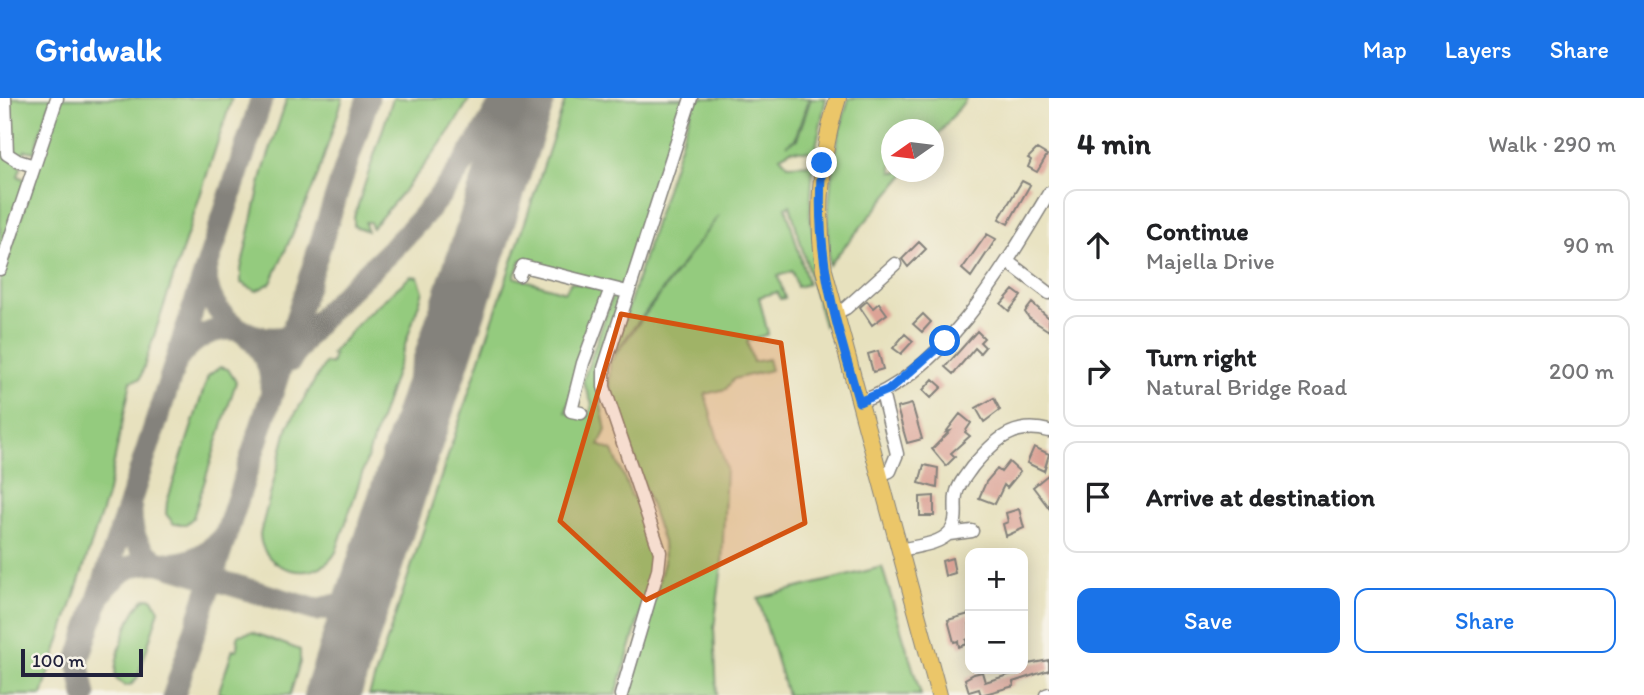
<!DOCTYPE html>
<meta charset="utf-8">
<style>
:root{--surface:#fff;--page:#f2f2f2;--text:#202124;--muted:#757577;--line:#e0e0e0;--accent:#1a73e8}
body{margin:0;font-family:Itim,sans-serif;background:var(--page);color:var(--text)}
.controls{position:absolute;right:21px;bottom:21px;display:grid;overflow:hidden;border-radius:14px;box-shadow:0 4px 18px #0003}
.controls button{width:63px;height:63px;display:grid;place-items:center;padding:0;border:0;border-bottom:2px solid var(--line);background:var(--surface);color:var(--text);font:35px sans-serif}
.compass{position:absolute;left:881px;top:21px;width:63px;height:63px;border-radius:50%;background:var(--surface);box-shadow:0 4px 18px #0003;rotate:256deg}
.scale{position:absolute;left:21px;bottom:18px;width:122px;box-sizing:border-box;padding-left:7px;border:4px solid #22223b;border-top:0;font-size:19px;line-height:24px;white-space:nowrap;color:#22223b;-webkit-text-stroke:5px #f7f3e8;paint-order:stroke}
.stop{position:absolute;width:21px;height:21px;margin:-16px;border:5px solid #1a73e8;border-radius:50%;background:#fff}
.stop.end{background:#1a73e8;border-color:#fff;box-shadow:0 2px 7px #0008}
.list{margin:0;padding:0;list-style:none}
h2{display:flex;justify-content:space-between;align-items:center;height:91px;margin:0;padding:0 28px;font-size:30px}
h2 small{font-size:23px;font-weight:400;color:var(--muted)}
.list li{display:grid;grid-template-columns:46px 1fr auto;gap:21px;align-items:center;box-sizing:border-box;height:112px;margin:0 14px 14px;padding:0 14px;border:2px solid var(--line);border-radius:14px}
.list b{display:block;font-size:26px;white-space:nowrap}
.list p{margin:0;font-size:23px;white-space:nowrap;color:var(--muted)}
.list em{font-size:23px;font-style:normal;color:var(--muted)}
.actions{display:flex;gap:14px;padding:21px 28px}
.actions a{flex:1;padding:16px 0;border:2px solid var(--accent);border-radius:14px;text-align:center;font-size:24px;color:var(--accent)}
.actions .main{background:var(--accent);color:#fff}
.icon{flex:none;width:38px;height:38px;fill:none;stroke:currentColor;stroke-width:2;stroke-linecap:round;stroke-linejoin:round}
.map{position:relative;flex:none;width:1049px;height:597px;overflow:hidden}
header{display:flex;align-items:center;gap:42px;box-sizing:border-box;height:98px;padding:0 35px;background:var(--accent);color:#fff}
header strong{font-size:33px}
nav{display:flex;gap:38px;margin-inline-start:auto;font-size:24px}
main{display:flex}
aside{flex:1;background:var(--surface)}
.map>svg:first-child{display:block}
.green{fill:#94cb7e;stroke:#5b765c;stroke-width:2}
.lines{fill:none;stroke-linecap:round;stroke-linejoin:round}
.taxiway{stroke:#84827c;stroke-width:23}
.runway{stroke:#84827c;stroke-width:56}
.building{fill:#dca396}
.minor-casing{stroke:#84827c;stroke-width:15}
.major-casing{stroke:#84827c;stroke-width:18}
.minor{stroke:#fff;stroke-width:12}
.major{stroke:#ebc669;stroke-width:16}
.route{stroke:#1a73e8;stroke-width:9}
.marked{fill:#d45411;fill-opacity:0.2;stroke:#d45411;stroke-width:5;stroke-linejoin:round}
</style>
<header>
<strong>Gridwalk</strong>
<nav><a>Map</a><a>Layers</a><a>Share</a></nav>
</header>
<main>
<div class="map">
<svg width="1049" height="597" viewBox="0 0 1049 597">
<rect width="100%" height="100%" fill="#f7f3e8"/>
<filter id="ink" filterUnits="userSpaceOnUse"><feTurbulence type="fractalNoise" baseFrequency=".0143" numOctaves="2"/><feDisplacementMap in="SourceGraphic" scale="14" xChannelSelector="R" yChannelSelector="G"/><feConvolveMatrix kernelMatrix="1 2 1 2 8 2 1 2 1" color-interpolation-filters="sRGB"/></filter>
<filter id="wash" filterUnits="userSpaceOnUse"><feTurbulence type="fractalNoise" baseFrequency=".00686" numOctaves="4" result="noise"/><feDisplacementMap in="SourceGraphic" scale="28" xChannelSelector="R" yChannelSelector="G"/><feGaussianBlur stdDeviation="1.57" result="paint"/><feColorMatrix in="noise" values="0 0 0 0 0 0 0 0 0 0 0 0 0 0 0 0 0 1.4 0 .05"/><feComposite in="paint" operator="in"/></filter>
<g filter="url(#wash)">
<rect width="100%" height="100%" fill="#e7e1be"/>
<path class="green" d="M9,0H52L34,54L25,52L22,60L11,51Z
M60,0H232L140,281L131,283L107,398L42,597H0V184Z
M287,0H343L317,80L285,153L271,185L256,193L241,185V171L263,74Z
M393,0H470C443,48 408,88 372,130L370,124H365L367,133L354,128V119Z
M566,0H686L625,186L620,189L521,162L514,179L565,194L571,184L606,192L566,314L583,320L590,316L592,306L583,283L613,196L621,197L596,282L606,332L599,347L613,353L632,399L638,401L655,454L653,473L616,597H369Z
M695,0H809L795,41L786,47L797,41L811,0H826L815,54L791,52L780,58L788,67L813,66L810,117L828,221L824,228L790,107L786,109L808,186L797,189L792,173L778,178L785,200L780,201L778,194L759,199L768,236L747,243L753,264L768,261L771,272L734,281L726,291L705,296L726,369L722,467L714,530L717,597H626L664,464L663,444L609,285L610,264L719,117L613,257Z
M849,0H967L934,42V32H892V74H907L829,167C826,108 831,56 849,0Z
M0,15V41L21,70L18,78L26,82L0,159Z
M411,178L418,179L423,193L336,454C318,487 261,475 260,436L288,328L325,265L331,266L334,257L331,256L364,219Z
M220,269L228,271L236,284L193,420L186,426H174L166,416L167,404L208,278Z
M882,469L921,597H787L758,500Z
M147,500L153,501L159,512L138,579L132,586L125,588L116,581C111,567 132,505 147,500Z
M252,534L300,552V564L290,597L218,596L233,551L237,552L238,537Z"/>
<g class="lines">
<path class="taxiway" d="M206,174C205,220 258,256 300,233
M178,260C193,240 215,227 240,232C260,246 272,264 271,289
M290,263C317,216 358,185 395,148C438,105 475,53 503,0
M131,412C130,474 186,481 223,439
M104,492C119,472 135,463 160,465L316,512L342,506L354,497L373,470
M85,597L78,563L262,0
M174,597L368,0"/>
<path class="runway" d="M332,597L527,0"/>
</g>
<g id="blocks">
<path class="building" d="M1037,51L1047,57L1037,74L1028,69L1031,62L1028,60Z
M1022,83L1030,87L1008,126L999,121Z
M987,136L996,141L971,179L962,171Z
M919,144L926,151L908,169L902,161Z
M1013,192L1021,198L1009,213L1001,206Z
M867,203L873,210L879,205L887,216L872,227L860,209Z
M1032,205L1049,220V233L1029,220L1025,214Z
M923,216L931,224L922,234L913,226Z
M977,233L984,240L980,244L985,249L980,255L975,250L953,276L945,269Z
M905,236L913,243L901,256L893,250Z
M878,253L883,271L873,274L868,256Z
M933,281L942,289L931,300L923,292Z
M994,300L1000,312L984,324L976,310Z
M912,306L922,341L907,345L897,310Z
M960,316L971,325L965,334L970,338L951,355L955,359L946,368L932,351L950,333L946,334Z
M1034,349L1049,356L1044,373L1027,365Z
M1009,364L1020,374L1007,390L1004,387L995,406L979,400L986,384L997,371L1001,374Z
M924,367L938,370L937,390L919,385Z
M1049,376V410L1033,389Z
M934,398V418H920V399Z
M1019,411L1024,430L1006,438L1003,426L1008,424L1006,415Z
M952,460L955,475L945,478L942,463Z
M969,516L970,540L966,542L967,546L959,549L958,543L954,544L948,522Z
M1049,562V572L1013,584L1014,588L981,597L979,591L969,594L965,581L974,576L982,574L985,584L1019,574L1023,567Z"/>
</g>
</g>
<g filter="url(#ink)">
<use href="#blocks" fill-opacity="0" stroke="#84827c" stroke-width="2"/>
<g class="lines">
<g class="minor-casing">
<path id="minor" d="M5,0L7,56L18,63L34,68
M1008,164L1049,195
M0,171L57,0
M519,177L523,168L611,190
M834,216L846,210L895,166
M859,304C943,277 1006,167 1049,95
M581,315L571,313L583,265L611,190L627,194
M879,377L890,373L897,356L882,295
M949,436L972,433
M900,452C916,448 939,447 950,434C959,423 954,409 956,397C958,386 966,378 972,369C993,344 1013,323 1049,333
M621,597L658,472L660,454L604,289V270L691,0
M1046,597L1049,596"/>
</g>
<g class="major-casing">
<path id="major" d="M838,0C820,57 816,112 824,172L939,597"/>
</g>
<use href="#minor" class="minor"/>
<use href="#major" class="major"/>
</g>
</g>
<g class="lines" filter="url(#ink)">
<path class="route" d="M822,65C814,155 834,219 859,304L890,291L945,243"/>
</g>
<path class="marked" d="M621,216L781,245L805,425L646,502L560,423Z"/>
</svg>
<div class="controls">
<button>+</button>
<button>−</button>
</div>
<svg class="compass" viewBox="-18 -18 36 36"><path d="M0-13l5 13h-10z" fill="#e53935"/><path d="M0 13l5-13h-10z" fill="#757577"/></svg>
<div class="scale">100 m</div>
<div class="stop" style="left:945px;top:243px"></div>
<div class="stop end" style="left:822px;top:65px"></div>
</div>
<aside>
<h2>4 min<small>Walk · 290 m</small></h2>
<ul class="list">
<li><svg class="icon" aria-label="ahead" viewBox="0 0 24 24"><path d="M12 20V5M6 11l6-6 6 6"/></svg><div><b>Continue</b><p>Majella Drive</p></div><em>90 m</em></li>
<li><svg class="icon" aria-label="right" viewBox="0 0 24 24"><path d="M7 20v-9h11M14 6l5 5-5 5"/></svg><div><b>Turn right</b><p>Natural Bridge Road</p></div><em>200 m</em></li>
<li><svg class="icon" aria-label="arrive" viewBox="0 0 24 24"><path d="M6 21V4h12l-3 4 3 4H6"/></svg><div><b>Arrive at destination</b></div></li>
</ul>
<div class="actions"><a class="main">Save</a><a>Share</a></div>
</aside>
</main>
